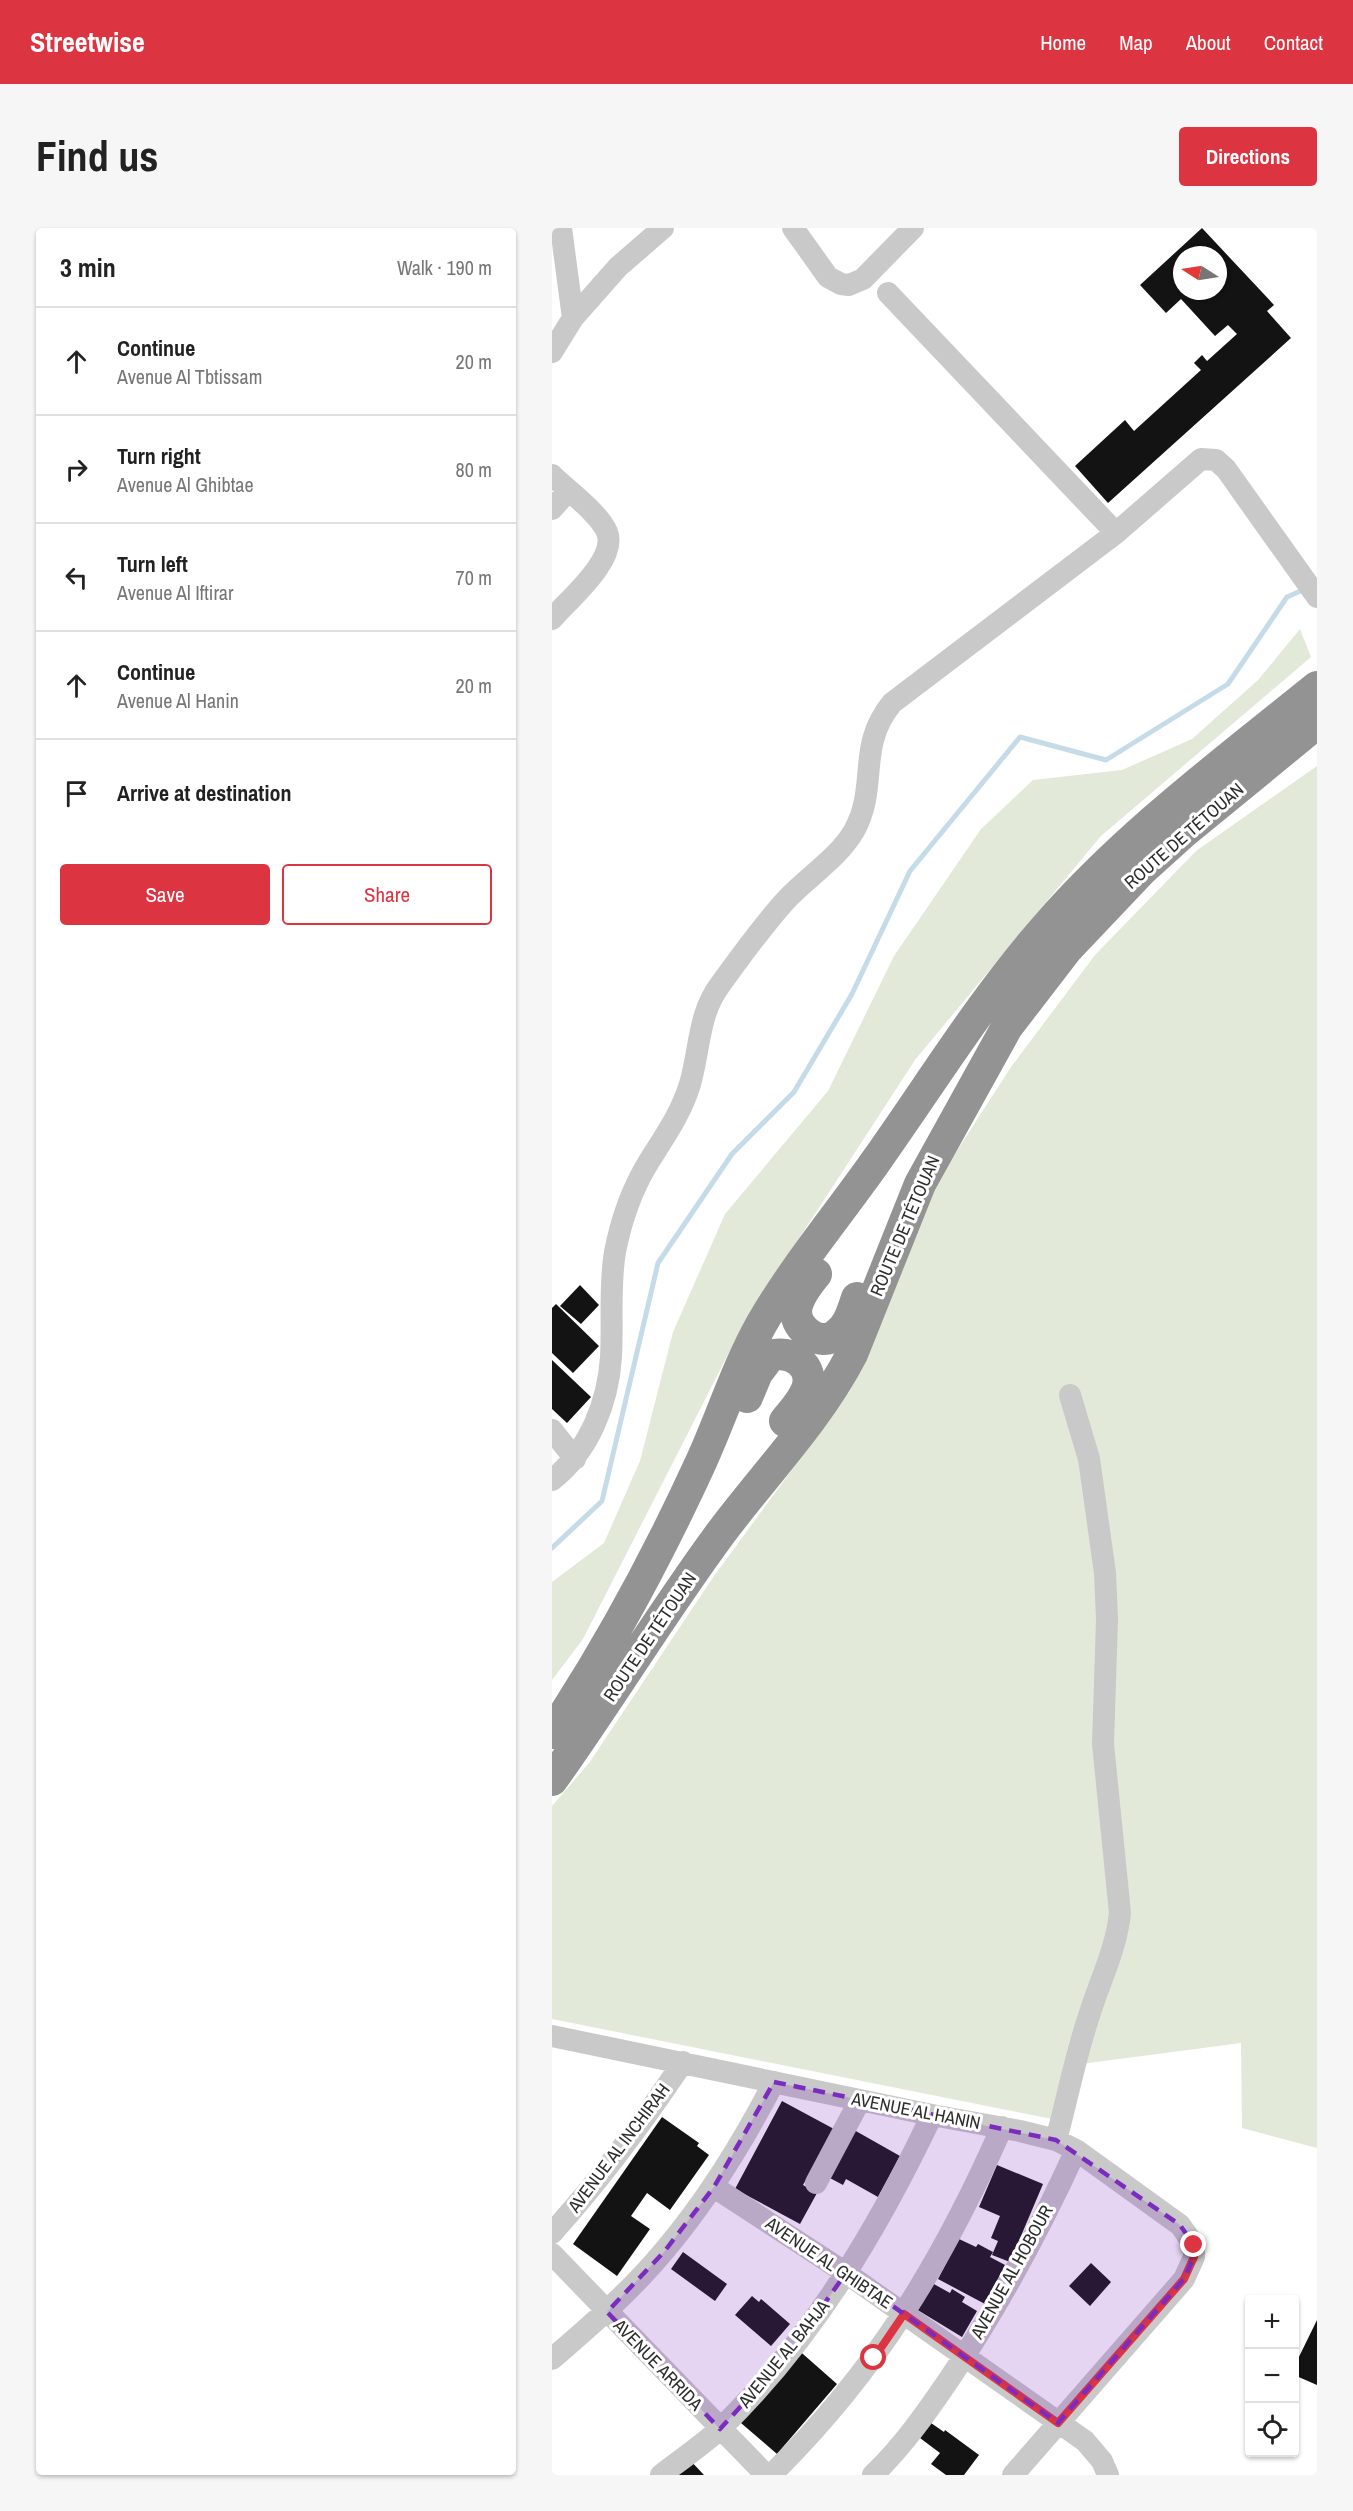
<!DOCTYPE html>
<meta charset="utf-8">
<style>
:root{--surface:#fff;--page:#f6f6f6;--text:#222;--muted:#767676;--line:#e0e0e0;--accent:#dc3541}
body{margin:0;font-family:"Archivo Narrow",sans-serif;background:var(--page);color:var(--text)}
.controls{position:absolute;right:18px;bottom:18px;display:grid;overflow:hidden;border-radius:6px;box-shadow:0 2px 4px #0004}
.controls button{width:54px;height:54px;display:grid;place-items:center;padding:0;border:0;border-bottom:2px solid var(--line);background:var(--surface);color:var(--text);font:30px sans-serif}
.compass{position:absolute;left:621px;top:18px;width:54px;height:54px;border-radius:50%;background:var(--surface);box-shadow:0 2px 4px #0004;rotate:282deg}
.stop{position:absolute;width:18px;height:18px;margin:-14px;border:4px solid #dc3541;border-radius:50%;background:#fff}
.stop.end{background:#dc3541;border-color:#fff;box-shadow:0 2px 6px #0008}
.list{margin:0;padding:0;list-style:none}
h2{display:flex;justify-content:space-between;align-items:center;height:78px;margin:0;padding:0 24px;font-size:26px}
h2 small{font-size:20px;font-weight:400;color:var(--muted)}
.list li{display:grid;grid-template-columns:39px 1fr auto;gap:18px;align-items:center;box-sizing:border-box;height:108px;padding:0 24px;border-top:2px solid var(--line)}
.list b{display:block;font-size:22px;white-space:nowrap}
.list p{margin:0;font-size:20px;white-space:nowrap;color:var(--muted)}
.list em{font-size:20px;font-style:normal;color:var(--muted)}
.actions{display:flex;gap:12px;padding:18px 24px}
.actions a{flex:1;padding:14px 0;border:2px solid var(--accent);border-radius:6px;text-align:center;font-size:21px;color:var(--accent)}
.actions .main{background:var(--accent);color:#fff}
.icon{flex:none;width:33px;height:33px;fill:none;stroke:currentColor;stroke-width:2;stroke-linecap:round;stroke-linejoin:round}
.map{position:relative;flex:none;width:765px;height:2247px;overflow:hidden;border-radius:6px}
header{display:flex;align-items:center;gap:36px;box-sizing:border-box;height:84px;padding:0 30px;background:var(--accent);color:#fff}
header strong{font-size:28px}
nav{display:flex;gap:33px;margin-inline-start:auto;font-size:21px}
.intro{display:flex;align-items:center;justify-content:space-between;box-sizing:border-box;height:144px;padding:0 36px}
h1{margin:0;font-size:42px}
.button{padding:15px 27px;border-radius:6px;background:var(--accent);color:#fff;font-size:21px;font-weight:700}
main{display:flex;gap:36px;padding:0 36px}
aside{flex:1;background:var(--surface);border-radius:6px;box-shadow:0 2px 4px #0004}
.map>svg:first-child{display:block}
.green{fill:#e2e9d9}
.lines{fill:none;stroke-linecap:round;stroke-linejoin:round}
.stream{stroke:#c6dbe8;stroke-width:5}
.building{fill:#131313;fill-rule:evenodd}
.minor{stroke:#c9c9c9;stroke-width:22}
.highway{stroke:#939393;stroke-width:32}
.route{stroke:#dc3541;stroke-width:8}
.marked{fill:#7b2cbf;fill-opacity:0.2;stroke:#7b2cbf;stroke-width:4.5;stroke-dasharray:12 8;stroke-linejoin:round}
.labels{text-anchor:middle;stroke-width:6;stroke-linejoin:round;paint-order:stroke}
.street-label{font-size:18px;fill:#2c2c2c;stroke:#fff}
</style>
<header>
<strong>Streetwise</strong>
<nav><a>Home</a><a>Map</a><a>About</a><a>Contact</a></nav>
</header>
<div class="intro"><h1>Find us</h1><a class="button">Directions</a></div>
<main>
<aside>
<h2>3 min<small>Walk · 190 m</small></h2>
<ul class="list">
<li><svg class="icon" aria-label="ahead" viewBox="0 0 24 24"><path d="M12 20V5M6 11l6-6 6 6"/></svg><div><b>Continue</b><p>Avenue Al Tbtissam</p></div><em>20 m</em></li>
<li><svg class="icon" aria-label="right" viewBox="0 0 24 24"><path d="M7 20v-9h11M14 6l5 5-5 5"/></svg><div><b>Turn right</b><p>Avenue Al Ghibtae</p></div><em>80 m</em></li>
<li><svg class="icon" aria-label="left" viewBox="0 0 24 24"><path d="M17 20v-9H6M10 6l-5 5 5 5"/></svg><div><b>Turn left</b><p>Avenue Al Iftirar</p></div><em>70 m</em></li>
<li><svg class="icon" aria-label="ahead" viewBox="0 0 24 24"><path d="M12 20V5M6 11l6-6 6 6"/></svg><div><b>Continue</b><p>Avenue Al Hanin</p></div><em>20 m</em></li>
<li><svg class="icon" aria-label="arrive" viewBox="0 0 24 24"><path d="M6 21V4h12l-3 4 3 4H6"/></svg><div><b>Arrive at destination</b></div></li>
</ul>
<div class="actions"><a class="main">Save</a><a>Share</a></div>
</aside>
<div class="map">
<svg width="765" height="2247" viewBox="0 0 765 2247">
<rect width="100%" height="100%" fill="#fff"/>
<path class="green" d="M748,401L759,429L549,608L363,832L192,1095L31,1411L0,1452V1354L52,1315L88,1233L121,1104L173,986L276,863L342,728L429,601L481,552L570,542L640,511L706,452Z
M765,538V1920L690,1900L689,1815L529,1836L505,1892L0,1791V1578L37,1535L162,1348L297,1164L377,966L459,839L543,727L644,623Z"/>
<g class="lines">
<path class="stream" d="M0,1320L50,1273L106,1035L180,926L242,864L300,766L358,643L468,509L554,532L676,456L735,369L753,361"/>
</g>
<path class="building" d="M650,0L722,77L715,83L739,110L556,275L523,238L573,192L582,203L649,142L642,135L650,127L655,133L685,106L676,97L663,108L629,71L614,85L588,57ZM630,27H666V63H630Z
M28,1057L47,1077L29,1096L8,1078Z
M4,1076L47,1118L21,1145L0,1125V1080Z
M0,1132L39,1169L15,1195L0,1181Z
M230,1873L282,1901L251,1957L265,1965L248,1996L183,1961Z
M110,1889L147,1915L145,1918L157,1927L118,1982L95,1965L79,1988L98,2001L65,2048L21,2016Z
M302,1902L348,1928L326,1969L294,1951L291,1957L276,1949Z
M445,1937L491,1956L458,2034L440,2027L446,2013L439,2010L448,1988L427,1979Z
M407,2011L424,2019L426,2016L441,2024L438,2029L453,2037L433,2076L386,2051Z
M131,2024L175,2056L163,2073L119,2041Z
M539,2035L559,2054L538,2078L517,2058Z
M380,2055L398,2065L400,2061L413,2069L410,2074L425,2083L410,2109L364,2081Z
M200,2068L207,2074L209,2071L238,2096L219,2118L183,2087Z
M765,2092V2157L742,2147V2139Z
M243,2119L285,2156L225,2226L182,2189Z
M379,2195L392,2204L393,2202L427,2227L412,2247H394L379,2236L388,2225L368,2210Z
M136,2230L152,2247H117Z"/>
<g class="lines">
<path class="minor" d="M9,0L21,90
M241,0L276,49L289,56L297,57L311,51L361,0
M336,65L564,305
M0,124L21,90L66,39L111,0
M0,247C15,262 47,285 55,304C66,331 16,372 0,391
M0,281L16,263
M0,1202L23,1231
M0,1252C37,1223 56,1175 59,1129C61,1094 57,1059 63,1024C69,993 79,963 96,935C112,909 129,886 138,856C148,822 146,786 168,757C189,728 211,697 235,671C257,648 286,630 302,603C327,558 304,519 340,475L564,305L649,231L664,232L674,241L765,369
M0,1808L380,1887L468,1903L504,1912L524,1922L628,1997L642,2017V2029L632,2051L461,2247
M504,1912C515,1872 523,1830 536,1791C547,1754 564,1723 568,1685L551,1516L555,1391L553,1345L537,1231L518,1167
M264,1955L308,1872
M162,1959L294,2045L533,2213L550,2233L556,2247
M0,2005C49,1951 91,1894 131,1834
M0,2026L214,2247
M0,2131C39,2097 79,2063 112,2023C156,1971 191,1914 222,1854
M109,2247C129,2231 151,2217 170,2199C261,2110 326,2001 380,1887
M219,2247C324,2144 391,2033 450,1899
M321,2247C351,2218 375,2184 398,2150C447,2077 488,2001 524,1922"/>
<path class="highway" d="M264,1046C256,1056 245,1069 244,1083C244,1102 268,1119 284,1107C297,1098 300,1084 305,1070
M195,1169L205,1145L218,1128C239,1121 263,1138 255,1161C251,1173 240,1184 233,1193
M0,1505C57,1419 106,1328 149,1234C170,1188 185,1139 210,1095C243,1038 286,987 324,933C380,854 430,772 494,699C574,607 671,535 765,459
M0,1552C58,1471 109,1386 168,1306C212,1247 266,1192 300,1126L368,956L455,799L515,721L589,643L631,605L765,495"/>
</g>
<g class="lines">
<path class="route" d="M322,2130L352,2086L506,2195L632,2051L642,2029V2017"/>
</g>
<path class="marked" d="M222,1854L504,1912L628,1997L642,2017V2029L632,2051L506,2195L294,2045L236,2127L168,2201L55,2084L112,2024L162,1959Z"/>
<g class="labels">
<g class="street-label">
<text transform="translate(632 608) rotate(-41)" y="6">ROUTE DE TÉTOUAN</text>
<text transform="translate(353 998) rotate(-67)" y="6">ROUTE DE TÉTOUAN</text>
<text transform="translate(98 1409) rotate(-56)" y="6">ROUTE DE TÉTOUAN</text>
<text transform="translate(364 1883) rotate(11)" y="6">AVENUE AL HANIN</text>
<text transform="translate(67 1920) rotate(-53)" y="6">AVENUE AL INCHIRAH</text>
<text transform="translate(277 2035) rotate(34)" y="6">AVENUE AL GHIBTAE</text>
<text transform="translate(460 2044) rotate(-61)" y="6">AVENUE AL HOBOUR</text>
<text transform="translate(232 2126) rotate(-51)" y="6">AVENUE AL BAHJA</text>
<text transform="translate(106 2137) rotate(46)" y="6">AVENUE ARRIDA</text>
</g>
</g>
</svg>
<div class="controls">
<button>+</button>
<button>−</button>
<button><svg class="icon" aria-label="locate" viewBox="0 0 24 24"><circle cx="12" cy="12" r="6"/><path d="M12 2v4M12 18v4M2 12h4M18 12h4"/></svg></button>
</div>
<svg class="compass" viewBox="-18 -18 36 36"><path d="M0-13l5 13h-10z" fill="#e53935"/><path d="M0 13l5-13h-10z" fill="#767676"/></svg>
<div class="stop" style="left:322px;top:2130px"></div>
<div class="stop end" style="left:642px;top:2017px"></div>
</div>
</main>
